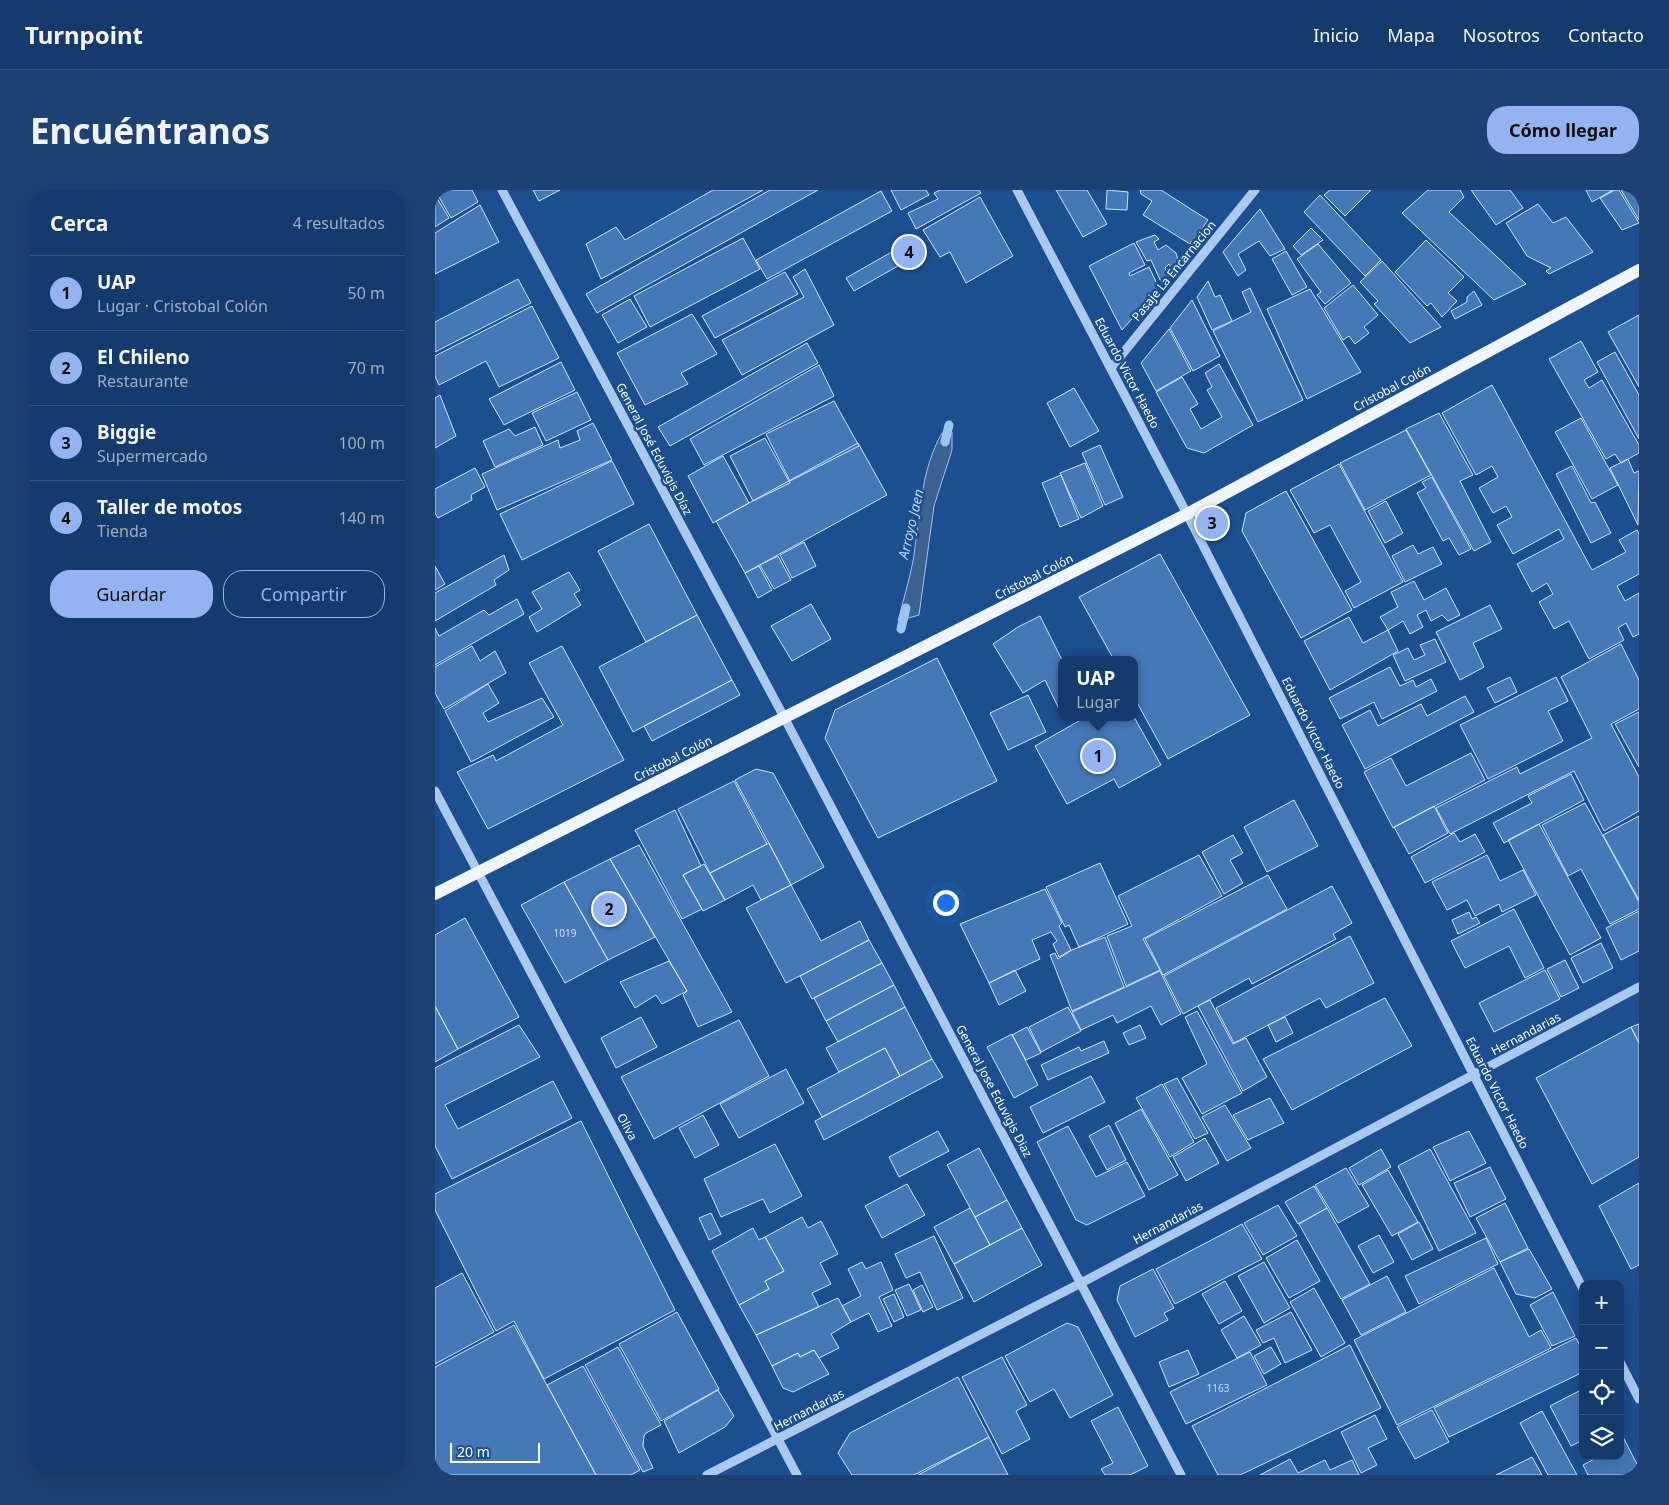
<!DOCTYPE html>
<html lang="es">
<meta charset="utf-8">
<style>
:root{--surface:#143b6b;--page:#1d4271;--text:#f1f3f6;--muted:#9dadc1;--line:#33557e;--accent:#95b2f1}
body{margin:0;font-family:"Noto Sans",sans-serif;background:var(--page);color:var(--text)}
.controls{position:absolute;right:15px;bottom:15px;display:grid;overflow:hidden;border-radius:10px;box-shadow:0 5px 20px #0002}
.controls button{width:45px;height:45px;display:grid;place-items:center;padding:0;border:0;border-bottom:1px solid var(--line);background:var(--surface);color:var(--text);font:25px sans-serif}
.scale{position:absolute;left:15px;bottom:12px;width:90px;box-sizing:border-box;padding-left:5px;border:2px solid #fff;border-top:0;font-size:14px;line-height:18px;white-space:nowrap;color:#fff;-webkit-text-stroke:4px #1b4f8f;paint-order:stroke}
.you{position:absolute;left:510px;top:712px;width:18px;height:18px;margin:-12px;border:4px solid #fff;border-radius:50%;background:#1a73e8;box-shadow:0 0 0 8px #1a73e833}
.badge{display:grid;place-items:center;width:32px;height:32px;border-radius:50%;background:var(--accent);color:#111;font-size:16px;font-weight:700}
.pin{position:absolute;translate:-50% -50%;border:2px solid #fff;box-shadow:0 1px 5px #0006}
.popup{position:absolute;left:623px;top:466px;width:80px;height:65px;box-sizing:border-box;display:grid;place-content:center;border-radius:10px;background:var(--surface);filter:drop-shadow(0 1px 4px #0005);font-size:16px;white-space:nowrap;color:var(--muted)}
.popup b{font-size:19px;color:var(--text)}
.popup::after{content:'';position:absolute;left:50%;top:100%;margin-left:-10px;border:10px solid transparent;border-top-color:var(--surface)}
.list{margin:0;padding:0;list-style:none}
h2{display:flex;justify-content:space-between;align-items:center;height:65px;margin:0;padding:0 20px;font-size:21px}
h2 small{font-size:16px;font-weight:400;color:var(--muted)}
.list li{display:grid;grid-template-columns:32px 1fr auto;gap:15px;align-items:center;box-sizing:border-box;height:75px;padding:0 20px;border-top:1px solid var(--line)}
.list b{display:block;font-size:19px;white-space:nowrap}
.list p{margin:0;font-size:16px;white-space:nowrap;color:var(--muted)}
.list em{font-size:16px;font-style:normal;color:var(--muted)}
.actions{display:flex;gap:10px;padding:15px 20px}
.actions a{flex:1;padding:11px 0;border:1px solid var(--accent);border-radius:20px;text-align:center;font-size:18px;color:var(--accent)}
.actions .main{background:var(--accent);color:#111}
.icon{flex:none;width:28px;height:28px;fill:none;stroke:currentColor;stroke-width:2;stroke-linecap:round;stroke-linejoin:round}
.map{position:relative;flex:none;width:1204px;height:1285px;overflow:hidden;border-radius:20px}
header{display:flex;align-items:center;gap:30px;box-sizing:border-box;height:70px;padding:0 25px;background:var(--surface);border-bottom:1px solid var(--line)}
header strong{font-size:24px}
nav{display:flex;gap:28px;margin-inline-start:auto;font-size:18px}
.intro{display:flex;align-items:center;justify-content:space-between;box-sizing:border-box;height:120px;padding:0 30px}
h1{margin:0;font-size:35px}
.button{padding:12px 22px;border-radius:20px;background:var(--accent);color:#111;font-size:18px;font-weight:700}
main{display:flex;gap:30px;padding:0 30px}
aside{flex:1;background:var(--surface);border-radius:20px;box-shadow:0 5px 20px #0002}
.map>svg:first-child{display:block}
.water{fill:#3c6290;stroke:#9cc4f0}
.lines{fill:none;stroke-linecap:round;stroke-linejoin:round}
.stream{stroke:#9cc4f0;stroke-width:9}
.building{fill:#4478b7;stroke:#cfe3fa}
.minor{stroke:#a9c9ee;stroke-width:9}
.major{stroke:#f0f6ff;stroke-width:12}
.labels{text-anchor:middle;stroke-width:5;stroke-linejoin:round;paint-order:stroke}
.number-label{font-size:10px;fill:#d0dded}
.street-label{font-size:12px;fill:#fff;stroke:#1b4f8f}
.water-label{font-size:14px;font-style:italic;fill:#b5d3f5;stroke:#1b4f8f}
</style>
<header>
<strong>Turnpoint</strong>
<nav><a>Inicio</a><a>Mapa</a><a>Nosotros</a><a>Contacto</a></nav>
</header>
<div class="intro"><h1>Encuéntranos</h1><a class="button">Cómo llegar</a></div>
<main>
<aside>
<h2>Cerca<small>4 resultados</small></h2>
<ul class="list">
<li><span class="badge">1</span><div><b>UAP</b><p>Lugar · Cristobal Colón</p></div><em>50 m</em></li>
<li><span class="badge">2</span><div><b>El Chileno</b><p>Restaurante</p></div><em>70 m</em></li>
<li><span class="badge">3</span><div><b>Biggie</b><p>Supermercado</p></div><em>100 m</em></li>
<li><span class="badge">4</span><div><b>Taller de motos</b><p>Tienda</p></div><em>140 m</em></li>
</ul>
<div class="actions"><a class="main">Guardar</a><a>Compartir</a></div>
</aside>
<div class="map">
<svg width="1204" height="1285" viewBox="0 0 1204 1285">
<rect width="100%" height="100%" fill="#1b4f8f"/>
<path class="water" d="M517,242V260L499,316L484,425L463,431C468,411 474,391 478,371C485,328 485,281 507,243Z"/>
<g class="lines">
<path class="stream" d="M510,252L514,235
M466,439L471,418"/>
</g>
<path class="building" d="M0,0H37L43,12L16,28Z
M98,0H125L104,11Z
M278,0H328L166,89L151,54L181,37L190,50Z
M335,0H383L162,123L151,104Z
M456,0H491L494,5L466,20Z
M505,0H544L546,3L481,39L473,23L503,9L499,3Z
M621,0H652L672,34L648,47Z
M672,0L693,2L692,20L671,19Z
M705,0H726L773,30L767,39L771,42L762,53L757,51L755,54L708,25L717,11L706,4Z
M895,0H936L910,26L889,5Z
M993,0H1025L1029,7L1014,22L1091,94L1059,110L967,23Z
M1036,0H1075L1088,18L1061,35Z
M1151,0H1178L1157,12Z
M1180,0H1184L1204,33L1187,40L1165,8Z
M1186,0H1204V30Z
M446,1L457,21L332,89L321,70Z
M0,5L14,28L0,37Z
M885,5L946,70L930,86L869,22Z
M545,7L578,66L531,93L515,62L505,67L488,40Z
M1103,14L1118,33L1131,27L1158,62L1114,84L1111,81L1116,78L1092,66L1071,33Z
M45,15L64,52L0,84V43Z
M825,19L850,59L835,66L824,51L803,64L811,80L803,86L788,62Z
M876,38L888,50L866,65L858,56Z
M720,45L724,49L719,52L723,60L731,55L741,63L744,73L738,81L734,74L730,78L734,86L727,94L716,70L712,71L701,52Z
M308,48L325,79L215,137L199,106Z
M991,50L1029,87L1013,103L1022,111L1007,127L996,113L992,116L960,82Z
M476,51L484,64L419,101L411,88Z
M699,53L710,75L694,83L695,86L714,77L724,98L687,140L654,76Z
M883,54L916,93L890,114L882,105L886,102L862,69Z
M851,61L872,97L857,105L837,69Z
M947,71L1006,137L975,153L939,114L943,111L925,92Z
M370,79L399,135L307,185L287,150L369,107L358,87Z
M350,82L363,104L280,148L267,126Z
M83,89L96,113L0,162V132Z
M773,91L780,107L785,105L797,131L777,140L762,107Z
M918,95L943,125L929,137L934,143L920,154L914,146L908,150L889,118Z
M815,98L868,210L823,232L778,141L816,122L807,102Z
M875,99L926,182L872,209L832,119Z
M1039,101L1047,115L1020,129L1016,121L1032,112V107Z
M195,109L212,137L183,153L167,125Z
M757,110L785,166L758,181L735,138Z
M97,116L124,168L64,197L51,171L4,195L0,186V166Z
M257,124L282,164L246,183L253,194L210,215L182,163Z
M1204,125V197L1173,142Z
M734,139L756,181L721,201L706,173Z
M1146,151L1163,182L1149,190L1154,198L1167,190L1204,255V263L1186,273L1180,264L1171,269L1114,169Z
M372,153L383,173L235,256L223,237Z
M1180,162L1204,205V249L1162,172Z
M126,172L140,200L69,235L54,209Z
M784,174L818,235L769,263L752,258L721,202L747,187L763,214L755,219L766,239L787,227L772,200L777,197L770,183Z
M384,175L399,206L269,275L255,249Z
M1057,195L1157,380L1191,362L1184,350L1202,340L1204,344V384L1182,396L1190,411L1204,403V444L1198,447L1191,433L1183,438L1189,450L1154,469L1134,431L1119,439L1104,412L1118,404L1112,393L1097,402L1082,374L1129,349L1124,339L1078,364L1062,335L1077,327L1071,316L1058,323L1044,298L1063,287L1057,276L1041,285L1007,223Z
M639,198L664,241L635,257L612,213Z
M142,202L156,230L111,251L97,223Z
M5,205L21,246L0,258V208Z
M399,211L424,256L355,291L331,244Z
M1004,223L1038,285L1025,291L1056,352L1039,361L971,239Z
M1146,228L1183,295L1157,309L1120,242Z
M158,233L177,270L62,320L47,284L123,250L125,258L145,250L142,241Z
M100,237L108,255L60,277L48,251L74,239L80,246Z
M971,240L996,285L930,320L905,273Z
M330,248L355,293L318,311L295,266Z
M423,253L452,305L310,383L281,331Z
M665,255L688,307L670,315L647,263Z
M288,266L314,313L278,333L253,286Z
M1193,269L1199,283L1204,281L1203,335L1175,278Z
M177,271L199,314L87,370L65,324Z
M650,273L668,316L646,328L625,283Z
M904,274L968,392L919,418L910,401L926,392L895,335L879,343L855,300Z
M1137,276L1156,313L1160,312L1176,343L1156,353L1121,284Z
M40,278L50,297L36,305L37,310L3,328L0,323V299Z
M626,285L644,329L625,337L607,293Z
M997,287L1036,359L1024,365L1014,348L1008,351L982,303L991,298L987,292Z
M851,301L917,420L866,448L807,341L811,323Z
M951,311L968,343L950,353L933,321Z
M214,334L262,425L211,452L163,361Z
M369,352L381,376L357,388L345,365Z
M978,355L983,364L998,357L1007,374L970,392L957,366Z
M725,364L815,525L733,569L699,507V470H679L644,407Z
M69,365L74,380L59,390L61,395L0,431V403Z
M343,366L356,390L339,399L325,375Z
M0,376L10,394L0,400Z
M324,376L337,400L323,408L310,383Z
M134,382L145,400L139,404L146,415L102,442L94,427L107,419L97,402Z
M979,391L989,410L1011,398L1025,425L1013,431L1007,425L996,431L991,420L982,425L988,437L975,444L968,431L953,440L945,427L963,417L956,402Z
M82,409L89,424L0,475V438L4,446L49,420L54,425Z
M376,414L396,449L357,471L336,436Z
M1055,415L1067,439L1038,453L1049,477L1025,490L1001,442Z
M262,425L297,490L198,542L164,477Z
M605,426L627,470V525L610,490L588,503L558,454L583,437Z
M914,427L928,453L953,440L963,461L895,500L869,451Z
M1000,449L1011,472L970,491L958,465L973,458L979,470L990,465L985,455Z
M1186,454L1204,490V519L1176,534L1204,587V621L1169,641L1139,581L1015,644L1001,618L1082,577L1085,584L1157,548L1126,487Z
M37,456L45,471L60,461L71,483L9,519L0,503V477Z
M127,456L189,570L53,639L22,582L58,565L61,571L128,535L94,473Z
M502,468L562,591L443,648L390,548L400,520Z
M955,477L965,496L978,490L981,497L996,489L1002,501L947,529L939,512L905,529L894,508Z
M1075,487L1082,502L1060,513L1052,498Z
M1121,487L1133,511L1113,521L1128,551L1053,589L1025,535Z
M297,490L305,505L217,551L209,536Z
M53,494L64,513L48,523L53,532L107,508L119,527L36,572L10,521Z
M593,505L611,542L573,560L555,523Z
M1030,506L1039,522L930,579L907,535L935,520L943,536L986,514L992,526Z
M1204,522V577L1180,534Z
M699,527L726,575L684,598L679,589L632,614L600,556L651,527Z
M1036,563L1050,590L958,638L929,582L956,568L971,596Z
M321,579L338,583L389,677L356,695L300,590Z
M1136,584L1149,610L1069,653L1058,633L1097,613L1093,606Z
M299,591L332,654L275,683L243,619Z
M859,610L883,656L832,682L809,637Z
M1150,613L1204,712V719L1175,734L1146,679L1133,686L1107,635Z
M999,616L1013,643L974,664L959,637Z
M240,620L266,676L248,685L267,719L247,729L200,640Z
M1204,626V710L1168,645Z
M1104,634L1166,748L1135,765L1073,650Z
M1019,643L1025,652L1040,644L1050,662L990,693L976,667Z
M798,645L808,663L795,670L808,693L789,704L767,662Z
M334,653L356,695L326,710L318,695L290,710L275,683Z
M204,655L297,822L263,837L248,805L252,801L175,669Z
M764,665L787,706L708,749L725,780L691,796L672,746L697,736L683,706Z
M1052,665L1065,691L1088,680L1101,705L1067,722L1064,714L1040,726L1032,710L1012,720L997,692Z
M175,669L220,747L173,770L129,692Z
M665,673L693,734L644,757L634,735L630,737L611,697Z
M269,674L290,710L268,721L248,685Z
M833,685L852,719L728,785L710,749Z
M129,692L173,770L130,793L86,715Z
M356,695L386,751L425,731L434,750L351,793L311,718Z
M897,696L917,733L898,744L901,749L817,794L814,788L748,824L729,786Z
M610,699L627,733L624,736L636,760L624,767L618,754L622,751L616,742L597,750L605,769L554,793L525,734Z
M1079,719L1109,778L1090,788L1074,756L1030,778L1016,751Z
M1204,721V761L1186,770L1171,738Z
M1034,722L1037,729L1041,727L1045,733L1023,744L1017,730Z
M30,728L84,827L23,859L0,816V745Z
M915,746L939,793L891,818L885,808L799,853L781,818Z
M670,747L689,797L637,821L615,765L620,763L623,769L637,760Z
M434,750L447,773L377,809L365,786Z
M1166,753L1178,778L1148,793L1136,768Z
M1130,770L1144,798L1126,807L1112,779Z
M234,771L252,801L227,814L221,805L200,818L185,792Z
M447,773L459,795L391,831L379,808Z
M580,780L591,801L564,815L554,793Z
M1110,780L1125,809L1059,842L1044,813Z
M725,781L746,824L726,835L716,816L682,833L678,825L646,840L637,822Z
M459,795L470,817L403,852L391,831Z
M950,808L977,856L857,920L828,869Z
M775,810L798,854L811,848L832,887L808,901L763,816Z
M0,816L23,859L0,872Z
M470,817L497,869L465,886L450,858L404,882L391,858Z
M633,817L646,841L606,862L594,837Z
M762,821L807,903L767,924L747,888L772,874L750,827Z
M206,827L222,857L181,878L166,848Z
M850,827L858,843L841,852L833,835Z
M304,830L334,886L219,949L186,887Z
M1204,834V853L1196,837Z
M84,835L105,867L10,915L23,939L118,891L137,928L17,989L0,956V878Z
M705,835L711,848L694,855L688,843Z
M592,837L606,863L591,870L577,845Z
M1196,837L1204,853V967L1157,994L1101,888Z
M577,844L603,895L579,908L552,857Z
M669,851L674,863L613,890L606,875L644,857L646,861Z
M450,858L465,886L387,927L372,899Z
M497,869L508,887L389,950L380,931Z
M351,879L369,913L304,948L285,914Z
M656,886L670,912L608,943L595,917Z
M742,888L773,943L760,949L729,894Z
M727,894L759,952L735,967L701,908Z
M835,908L849,933L813,950L798,925Z
M790,915L816,958L792,971L767,927Z
M706,919L743,985L714,1000L680,933Z
M268,925L284,955L260,968L244,938Z
M146,931L240,1120L109,1189L79,1131L61,1141L0,1020V1004Z
M674,935L691,970L672,980L654,946Z
M633,936L661,987L692,972L710,1006L652,1035L641,1030L602,952Z
M503,941L514,961L464,987L454,967Z
M1034,941L1051,973L1015,991L998,957Z
M770,948L784,973L751,991L738,967Z
M340,954L367,1006L335,1023L328,1009L286,1027L269,989Z
M544,958L572,1010L540,1027L512,975Z
M946,959L956,977L924,995L914,978Z
M995,959L1041,1043L1004,1061L963,976Z
M1055,977L1071,1009L1035,1027L1019,993Z
M911,978L934,1016L903,1033L880,995Z
M953,980L983,1032L957,1046L927,995Z
M1204,993V1075L1196,1079L1164,1016Z
M472,994L490,1025L447,1048L430,1016Z
M879,996L892,1018L863,1034L850,1012Z
M572,1010L587,1038L555,1055L540,1027Z
M1070,1013L1093,1058L1065,1072L1041,1028Z
M843,1015L862,1046L828,1065L809,1033Z
M535,1018L555,1055L519,1074L499,1037Z
M892,1018L935,1094L906,1109L864,1034Z
M276,1023L286,1044L274,1050L264,1028Z
M367,1027L373,1038L386,1031L403,1064L385,1073L396,1094L377,1103L384,1117L321,1145L304,1115L334,1099L330,1091L349,1081L330,1047Z
M984,1032L998,1059L977,1070L963,1044Z
M807,1034L827,1069L740,1114L721,1079Z
M318,1038L324,1050L330,1047L349,1081L330,1091L334,1099L304,1115L277,1061Z
M587,1038L607,1075L539,1112L519,1074Z
M944,1045L959,1072L938,1083L923,1056Z
M499,1046L528,1108L502,1120L485,1082L471,1088L460,1064Z
M1051,1048L1063,1074L984,1114L970,1086Z
M862,1050L885,1091L854,1108L831,1068Z
M1094,1059L1117,1099L1100,1108L1081,1104L1065,1072Z
M427,1072L431,1079L446,1072L458,1100L444,1107L457,1136L443,1142L434,1123L416,1132L407,1116L426,1106L413,1079Z
M829,1072L855,1118L829,1133L803,1086Z
M1059,1078L1094,1147L1106,1140L1116,1158L962,1235L919,1150Z
M718,1079L739,1118L729,1123L733,1130L700,1147L682,1110L685,1096Z
M27,1083L59,1142L0,1174V1098Z
M952,1086L971,1122L926,1145L907,1110Z
M790,1091L807,1121L784,1134L767,1104Z
M474,1094L486,1120L472,1126L460,1100Z
M487,1095L498,1117L488,1122L478,1100Z
M879,1098L910,1153L886,1167L855,1112Z
M1118,1102L1140,1146L1117,1156L1095,1115Z
M459,1104L469,1127L459,1132L448,1109Z
M403,1108L416,1132L396,1144L404,1158L384,1168L379,1160L365,1167L363,1163L337,1176L321,1145Z
M242,1122L284,1199L226,1231L184,1154Z
M856,1122L877,1160L850,1173L839,1148L828,1153L821,1140Z
M809,1126L826,1155L802,1168L786,1140Z
M632,1133L643,1137L678,1205L635,1228L619,1199L595,1212L570,1166Z
M79,1135L161,1285H0V1177Z
M1141,1148L1148,1161V1182L1014,1247L999,1218Z
M915,1155L946,1218L805,1285H783L757,1236Z
M183,1157L226,1235L211,1243L209,1246L208,1256L218,1278L208,1282L150,1175Z
M836,1157L846,1174L829,1184L819,1166Z
M379,1160L394,1184L358,1202L348,1198L337,1176L363,1163L365,1167Z
M753,1160L764,1184L734,1197L724,1172Z
M815,1162L832,1195L751,1234L735,1202Z
M567,1167L592,1215L581,1221L595,1249L567,1264L527,1187Z
M148,1176L205,1280L196,1285H161L112,1195Z
M523,1187L554,1247L479,1285H417L403,1263L415,1243Z
M1148,1199V1250L1136,1256L1115,1216Z
M283,1200L299,1226L290,1237L244,1263L229,1231Z
M683,1217L713,1276L695,1285H670L666,1279L678,1273L656,1231Z
M997,1220L1014,1252L980,1269L962,1237Z
M1107,1221L1142,1285H1113L1085,1233Z
M940,1225L952,1249L933,1258L942,1275L926,1283L906,1242Z
M1185,1241L1204,1278V1285H1153L1148,1275L1165,1266H1185Z
M554,1247L573,1285H483Z
M1097,1267L1107,1285H1061Z
M855,1269L863,1283L890,1270L895,1280L917,1270L924,1285H825Z"/>
<g class="lines">
<path class="minor" d="M67,0L350,529L746,1285
M582,0L752,324L1148,1099
M676,178L820,0
M0,601L362,1285
M1185,1172L1204,1209
M272,1285L646,1093L1204,797"/>
<path class="major" d="M0,704L752,324L1204,80"/>
</g>
<g class="labels">
<g class="number-label">
<text x="130" y="747">1019</text>
<text x="783" y="1202">1163</text>
</g>
<g class="street-label">
<text transform="translate(739 81) rotate(-51)" y="4">Pasaje La Encarnacion</text>
<text transform="translate(692 183) rotate(62)" y="4">Eduardo Victor Haedo</text>
<text transform="translate(957 198) rotate(-28)" y="4">Cristobal Colón</text>
<text transform="translate(219 259) rotate(62)" y="4">General José Eduvigis Díaz</text>
<text transform="translate(599 387) rotate(-27)" y="4">Cristobal Colón</text>
<text transform="translate(878 543) rotate(63)" y="4">Eduardo Victor Haedo</text>
<text transform="translate(238 569) rotate(-27)" y="4">Cristobal Colón</text>
<text transform="translate(1091 844) rotate(-28)" y="4">Hernandarias</text>
<text transform="translate(559 901) rotate(62)" y="4">General Jose Eduvigis Diaz</text>
<text transform="translate(1062 903) rotate(63)" y="4">Eduardo Victor Haedo</text>
<text transform="translate(192 937) rotate(62)" y="4">Oliva</text>
<text transform="translate(733 1033) rotate(-28)" y="4">Hernandarias</text>
<text transform="translate(374 1220) rotate(-27)" y="4">Hernandarias</text>
</g>
<g class="water-label">
<text transform="translate(476 334) rotate(-77)" y="5">Arroyo Jaen</text>
</g>
</g>
</svg>
<div class="controls">
<button>+</button>
<button>−</button>
<button><svg class="icon" aria-label="locate" viewBox="0 0 24 24"><circle cx="12" cy="12" r="6"/><path d="M12 2v4M12 18v4M2 12h4M18 12h4"/></svg></button>
<button><svg class="icon" aria-label="layers" viewBox="0 0 24 24"><path d="M12 4l9 5-9 5-9-5zM3 14l9 5 9-5"/></svg></button>
</div>
<div class="scale">20 m</div>
<div class="you"></div>
<div class="pin badge" style="left:663px;top:566px">1</div>
<div class="popup"><b>UAP</b>Lugar</div>
<div class="pin badge" style="left:174px;top:719px">2</div>
<div class="pin badge" style="left:777px;top:333px">3</div>
<div class="pin badge" style="left:474px;top:62px">4</div>
</div>
</main>
